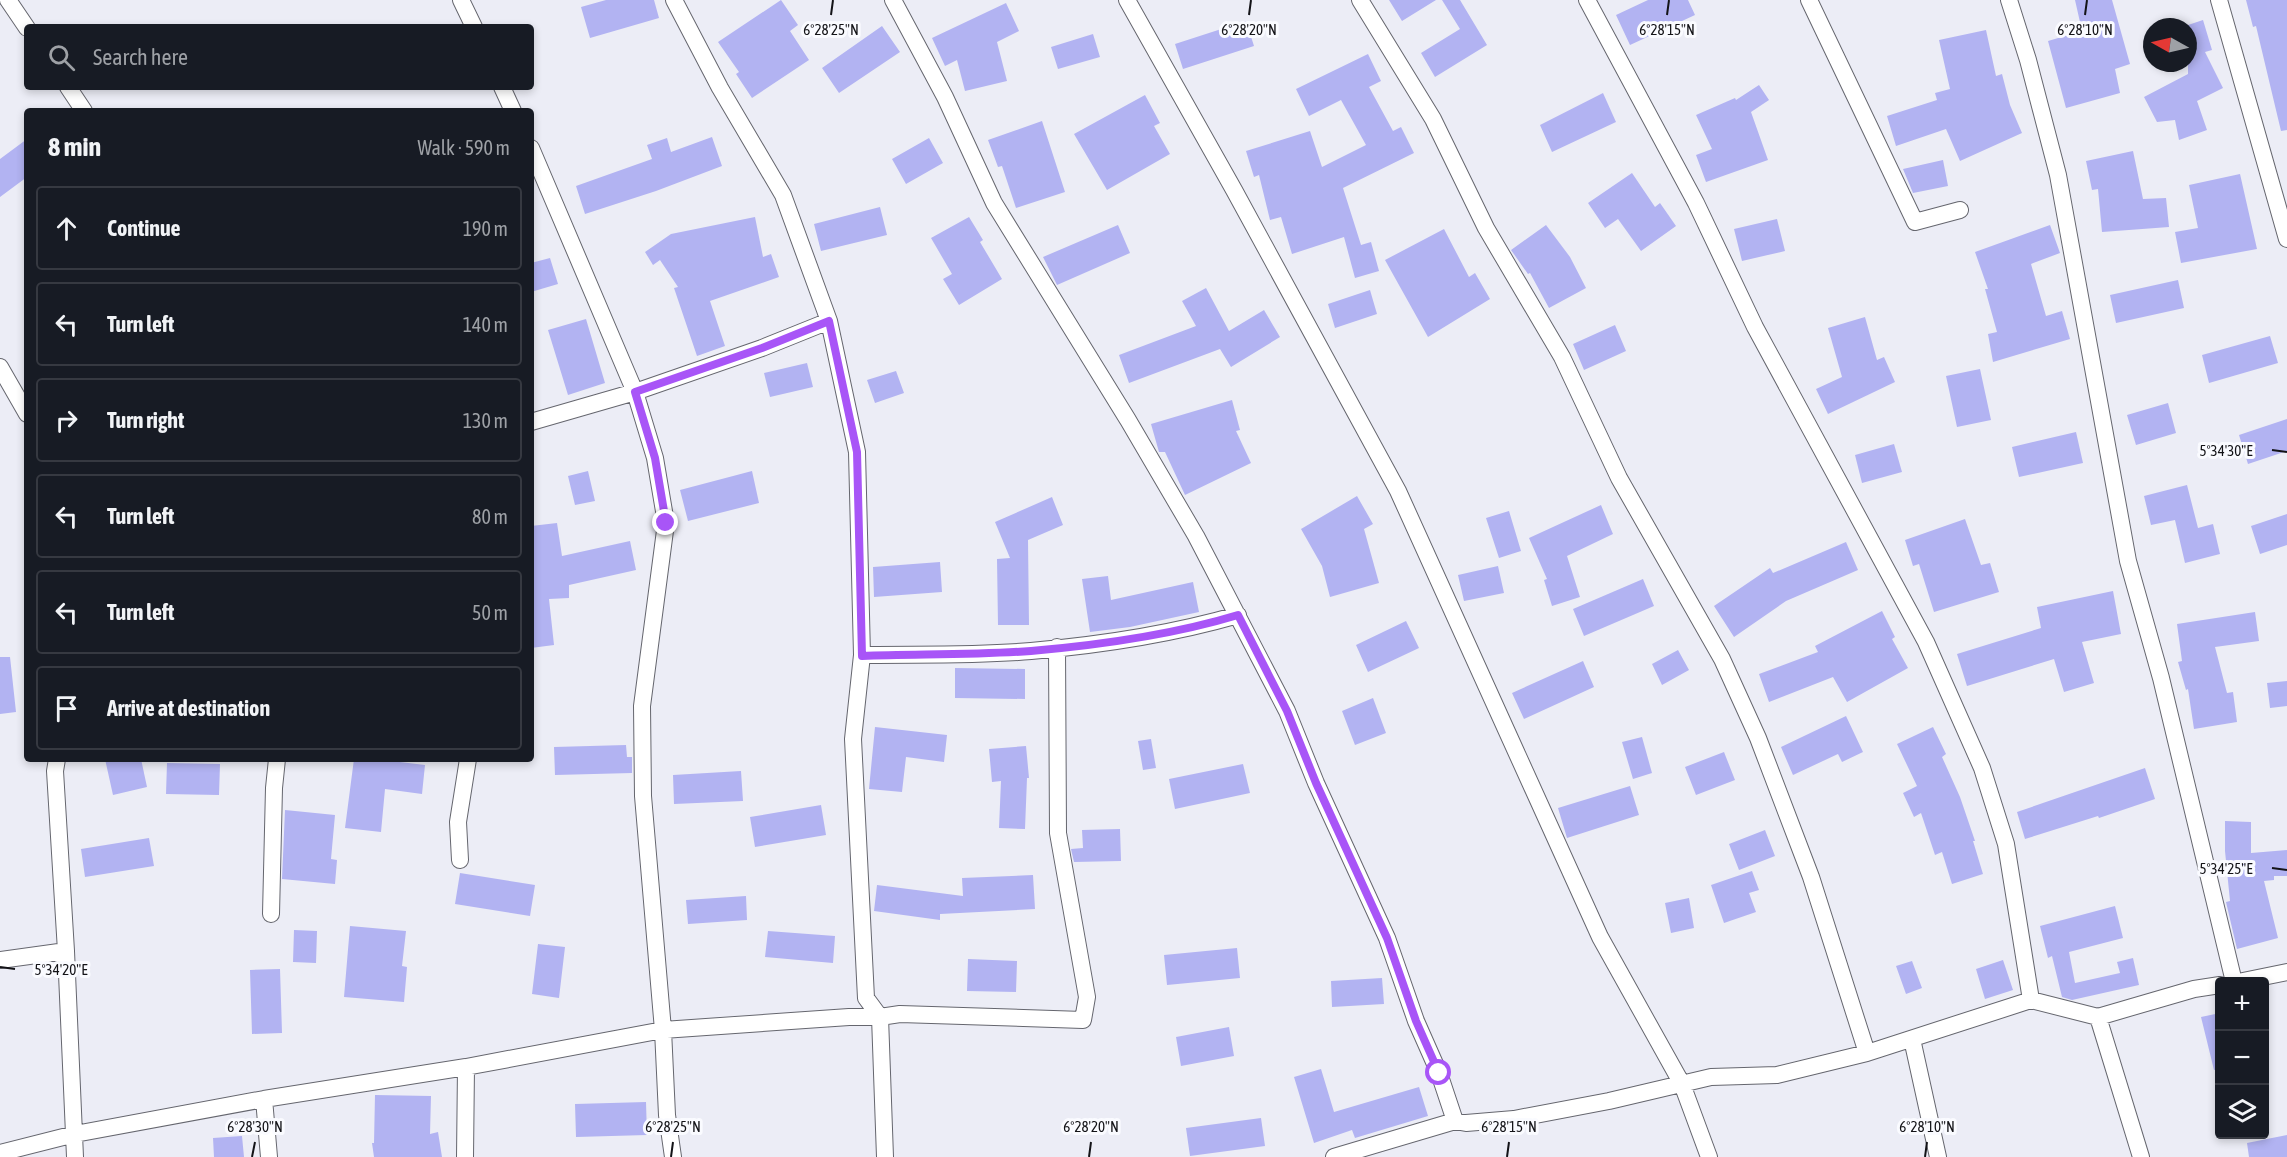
<!DOCTYPE html>
<meta charset="utf-8">
<style>
:root{--surface:#171b24;--page:#20242c;--text:#f1f3f6;--muted:#9ea1a6;--line:#363941}
body{margin:0;font-family:"Asap Condensed",sans-serif;background:var(--page);color:var(--text)}
.controls{position:absolute;right:18px;bottom:18px;display:grid;overflow:hidden;border-radius:6px;box-shadow:0 3px 9px #0003}
.controls button{width:54px;height:54px;display:grid;place-items:center;padding:0;border:0;border-bottom:2px solid var(--line);background:var(--surface);color:var(--text);font:30px sans-serif}
.compass{position:absolute;left:2143px;top:18px;width:54px;height:54px;border-radius:50%;background:var(--surface);box-shadow:0 3px 9px #0003;rotate:278deg}
.stop{position:absolute;width:18px;height:18px;margin:-14px;border:4px solid #a855f7;border-radius:50%;background:#fff}
.stop.end{background:#a855f7;border-color:#fff;box-shadow:0 2px 6px #0008}
.list{margin:0;padding:0;list-style:none}
h2{display:flex;justify-content:space-between;align-items:center;height:78px;margin:0;padding:0 24px;font-size:26px}
h2 small{font-size:20px;font-weight:400;color:var(--muted)}
.list li{display:grid;grid-template-columns:39px 1fr auto;gap:18px;align-items:center;box-sizing:border-box;height:84px;margin:0 12px 12px;padding:0 12px;border:2px solid var(--line);border-radius:6px}
.list b{display:block;font-size:22px;white-space:nowrap}
.list em{font-size:20px;font-style:normal;color:var(--muted)}
.icon{flex:none;width:33px;height:33px;fill:none;stroke:currentColor;stroke-width:2;stroke-linecap:round;stroke-linejoin:round}
.map{position:relative;flex:none;width:2287px;height:1157px;overflow:hidden}
.search{position:absolute;background:var(--surface);box-shadow:0 3px 9px #0003;left:24px;top:24px;width:510px;height:66px;display:flex;align-items:center;gap:15px;box-sizing:border-box;padding:0 21px;border-radius:6px;color:var(--muted);font-size:22px}
.panel{position:absolute;background:var(--surface);box-shadow:0 3px 9px #0003;left:24px;top:108px;width:510px;height:654px;border-radius:6px}
.map>svg:first-child{display:block}
.building{fill:#b2b3f2}
.lines{fill:none;stroke-linecap:round;stroke-linejoin:round}
.street-casing{stroke:#65666e;stroke-width:18}
.street{stroke:#fff;stroke-width:16}
.route{stroke:#a855f7;stroke-width:8}
.ticks{fill:none;stroke:#131317;stroke-width:2}
.ticks-label{font-size:15px;text-anchor:middle;fill:#131317;stroke:#fafbff;stroke-width:6;stroke-linejoin:round;paint-order:stroke}
</style>
<div class="map">
<svg width="2287" height="1157" viewBox="0 0 2287 1157">
<rect width="100%" height="100%" fill="#ecedf6"/>
<path class="building" d="M606,0H654L659,18L590,38L581,7Z
M781,0L798,25L790,31L809,60L752,98L736,74L739,72L718,42Z
M1389,0H1436L1402,21Z
M1442,0H1460L1487,45L1435,77L1421,53L1460,29Z
M1648,0H1688L1695,15L1630,45L1616,15Z
M2075,0H2112L2130,64L2115,69L2120,93L2066,108L2048,41L2082,31Z
M2246,0H2287V130L2281,131L2256,26L2253,27Z
M1006,3L1019,31L997,42L1007,81L965,91L957,60L945,66L932,38Z
M2203,20L2212,50L2205,52L2223,88L2197,101L2207,130L2179,140L2175,120L2157,122L2144,97L2188,74V25Z
M1246,21L1254,46L1183,69L1175,44Z
M882,26L900,52L839,93L822,68Z
M1986,30L1996,76L2002,74L2010,105L2022,133L1960,161L1946,129L1896,146L1887,116L1937,100L1935,93L1950,89L1939,40Z
M1093,34L1100,57L1058,69L1051,47Z
M1368,54L1381,81L1369,87L1393,131L1401,127L1414,153L1343,188L1361,245L1371,242L1379,271L1355,278L1344,237L1292,254L1281,217L1270,220L1259,175L1254,177L1246,151L1310,131L1322,167L1366,145L1341,100L1309,116L1296,89Z
M1759,85L1769,100L1751,112L1768,160L1706,182L1696,155L1712,149L1696,115L1735,98L1736,100Z
M1603,93L1616,122L1552,152L1540,125Z
M1145,95L1160,123L1154,126L1170,154L1107,190L1074,134Z
M1042,121L1065,192L1016,208L1002,166L998,167L988,140Z
M712,137L722,166L656,191L585,214L576,186L652,159L647,145L667,138L671,152Z
M929,138L943,163L906,184L892,159Z
M27,139V177L0,197V159Z
M2133,151L2143,199L2166,198L2169,227L2102,232L2098,189L2092,190L2086,161Z
M1943,160L1948,186L1913,193L1903,169Z
M1632,173L1655,207L1660,203L1676,226L1641,251L1618,219L1605,228L1588,203Z
M2240,174L2257,249L2181,263L2175,232L2198,228L2189,185Z
M880,207L887,235L821,251L814,224Z
M755,217L763,257L771,254L779,277L710,301L725,346L697,356L674,288L678,287L660,260L653,265L645,252L671,234Z
M969,217L983,240L980,242L1002,279L959,305L943,279L952,274L931,238Z
M1777,219L1785,251L1742,261L1734,229Z
M1118,225L1130,253L1057,285L1043,257Z
M1546,225L1570,257L1586,288L1549,308L1530,273L1528,274L1511,250Z
M2050,225L2060,253L2031,264L2046,316L2062,311L2070,339L1993,362L1988,334L1997,332L1985,289H1988L1975,252Z
M1444,229L1469,277L1475,273L1490,299L1428,337L1385,260Z
M550,258L558,284L531,292V263Z
M2178,280L2184,308L2116,323L2110,295Z
M1206,288L1229,331L1264,310L1280,337L1231,367L1220,349L1129,383L1119,355L1196,326L1182,301Z
M1370,290L1377,314L1335,328L1328,304Z
M1865,317L1877,360L1884,357L1895,382L1828,414L1816,389L1842,377L1828,328Z
M586,319L605,383L568,395L548,330Z
M1615,325L1626,351L1584,370L1573,344Z
M2270,336L2278,363L2209,383L2202,355Z
M807,363L813,387L770,397L764,373Z
M1980,369L1991,420L1957,427L1946,376Z
M896,371L904,393L875,403L867,380Z
M1232,400L1240,430L1236,431L1251,463L1185,495L1165,452H1159L1151,424Z
M2168,403L2176,433L2136,445L2127,415Z
M2287,419V451L2248,464L2239,435Z
M2076,432L2083,463L2019,477L2012,447Z
M1894,444L1902,472L1862,483L1855,455Z
M588,471L595,501L575,505L568,476Z
M752,471L759,503L688,521L680,490Z
M2187,485L2198,528L2213,524L2220,554L2185,563L2175,520L2151,525L2144,496Z
M1357,496L1373,524L1364,529L1379,583L1330,597L1322,566L1301,529Z
M1052,497L1063,525L1028,540L1029,625H998L997,559L1010,558L995,522Z
M1601,505L1613,534L1567,556L1580,597L1552,606L1544,580L1547,579L1529,538Z
M1509,511L1521,551L1499,558L1486,518Z
M2287,514V545L2260,554L2251,526Z
M1965,519L1981,565L1990,563L1999,592L1934,612L1919,564L1913,566L1905,540Z
M557,523L562,556L630,541L636,570L569,585V598L549,599L554,645L531,648V526Z
M1846,542L1858,570L1786,601L1734,637L1714,606L1770,568L1773,573Z
M940,562L942,592L874,597L873,567Z
M1498,566L1504,593L1464,601L1458,575Z
M1108,576L1111,600L1193,582L1199,612L1130,627L1090,632L1082,579Z
M1643,579L1654,606L1584,636L1573,609Z
M2113,591L2121,634L2082,642L2094,683L2064,692L2054,659L1967,686L1957,654L2041,628L2037,607Z
M1882,611L1895,637L1892,639L1908,668L1847,702L1833,677L1769,702L1759,674L1818,652L1815,646Z
M2255,612L2259,641L2215,647L2227,693L2233,692L2237,722L2194,729L2188,689L2186,690L2178,662L2182,661L2177,624Z
M1406,621L1419,648L1368,672L1356,645Z
M1678,650L1689,670L1662,685L1652,664Z
M0,657H10L16,712L0,714Z
M1583,661L1594,687L1524,719L1512,693Z
M955,668L1025,669V699L955,698Z
M2287,681V706L2270,708L2267,683Z
M1373,698L1386,733L1355,745L1342,711Z
M1846,716L1863,752L1842,762L1838,754L1793,775L1781,747Z
M875,727L947,735L944,762L906,757L902,792L869,789Z
M1933,727L1946,754L1942,757L1960,797L1975,841H1973L1983,874L1952,884L1942,852L1935,855L1921,813L1914,817L1903,793L1917,786L1897,744Z
M1642,737L1652,773L1633,779L1622,742Z
M1151,739L1156,768L1143,770L1138,741Z
M626,745L627,757H632V773L555,775L554,747Z
M1026,746L1029,778H1027L1025,829L999,828L1001,781L992,782L989,749Z
M1724,752L1735,780L1696,795L1685,767Z
M105,759H141L147,787L113,795Z
M354,759H375L425,765L422,794L385,789L381,832L345,828Z
M167,763L220,764L219,795L166,794Z
M1243,764L1250,793L1175,809L1169,779Z
M2145,768L2155,799L2099,818L2098,816L2025,839L2017,812Z
M741,771L743,801L674,804L673,775Z
M1630,786L1639,815L1567,838L1558,808Z
M821,805L826,835L755,847L750,817Z
M285,810L335,815L331,859L337,860L335,884L282,879Z
M2225,821L2251,822V853L2287,850V876H2274V880L2264,881L2278,938L2237,949L2226,902L2230,901L2225,851Z
M1120,829L1121,861L1074,862L1071,849L1083,848L1082,830Z
M1765,830L1775,856L1739,870L1729,844Z
M149,838L154,866L85,877L81,849Z
M1752,871L1759,890L1749,893L1756,912L1724,923L1711,885Z
M460,873L535,885L530,916L455,904Z
M1033,875L1035,909L940,914V920L874,911L877,885L963,896L962,878Z
M746,896L747,920L688,924L686,900Z
M1689,898L1694,928L1671,933L1665,903Z
M2115,906L2123,938L2069,952L2075,983L2120,973L2117,962L2133,958L2139,985L2072,1000L2062,997L2052,956L2048,958L2040,926Z
M350,926L406,931L402,966L407,967L404,1002L344,997Z
M294,930L317,931L316,963L293,962Z
M768,931L835,936L833,963L765,957Z
M538,944L565,947L559,998L532,994Z
M1237,948L1240,978L1167,985L1164,955Z
M968,959L1017,961L1016,992L967,991Z
M2003,960L2013,990L1985,999L1976,969Z
M1912,961L1922,988L1906,994L1896,966Z
M280,969L282,1033L252,1034L250,970Z
M1382,978L1384,1004L1332,1007L1331,981Z
M2220,1013V1069L2214,1070L2201,1017Z
M1229,1027L1234,1056L1181,1066L1176,1037Z
M1321,1069L1334,1112L1419,1087L1428,1116L1355,1138L1352,1130L1314,1143L1294,1077Z
M375,1095L431,1096L430,1134L438,1132L442,1157H374L372,1143H374Z
M646,1102L647,1135L576,1137L575,1104Z
M1261,1118L1265,1146L1190,1156L1186,1128Z
M2287,1135V1157H2249L2247,1143Z
M242,1136L244,1157H214L213,1138Z"/>
<g class="lines">
<g class="street-casing">
<path id="street" d="M8,0L27,28
M461,0L474,27
M674,0L720,88L783,195L829,321L857,452L862,655C918,654 975,656 1031,651C1100,645 1172,634 1238,615
M893,0L945,97L994,203L1128,420L1196,536L1287,711L1316,783L1387,938L1416,1021L1439,1073L1455,1121
M1127,0L1234,190L1398,491L1600,937L1682,1084L1709,1157
M1360,0L1433,119L1486,228L1562,357L1619,478L1722,659L1758,738L1811,877L1867,1053
M1587,0L1696,203L1755,327L1926,642L1982,768L2006,844L2031,1000
M1809,0L1915,222L1960,210
M2009,0L2028,60L2058,175L2128,561L2161,678L2234,982
M2219,0L2287,239
M68,87L84,111
M502,87L513,111
M531,148L635,392L531,422
M0,367L27,414
M57,759L55,771L66,951L75,1157
M460,860L458,822L468,759
M271,914L274,788L277,759
M0,960L66,951
M2238,982L2287,972
M2098,1017L2141,1157
M1912,1039L1938,1157
M264,1099L269,1157
M0,1153L75,1134L264,1099L466,1067L663,1030L849,1017H880L866,998L853,739L862,655
M465,1157L466,1067
M673,1157L667,1115L663,1030L643,796L642,706L666,523L655,458L635,392L762,348L829,321
M885,1157L880,1017L900,1014L1083,1020L1087,997L1058,833L1057,647
M1334,1157L1455,1121L1466,1123L1514,1119L1609,1101L1711,1077L1777,1075L1867,1053L2031,1000L2098,1017L2194,989L2220,985"/>
</g>
<use href="#street" class="street"/>
</g>
<g class="lines">
<path class="route" d="M666,523L655,458L635,392L762,348L829,321L857,452L862,656C918,654 975,655 1031,651C1100,645 1172,635 1238,615L1287,711L1316,783L1387,938L1416,1021L1439,1073"/>
</g>
<path class="ticks" d="M831,15L833,0M1249,15L1251,0M1667,15L1669,0M2085,15L2087,0M2272,450L2287,452M2272,868L2287,870M0,967L15,969M252,1157L255,1142M671,1157L673,1142M1089,1157L1091,1142M1507,1157L1509,1142M1925,1157L1927,1142"/>
<g class="ticks-label">
<text x="831" y="35">6°28'25"N</text>
<text x="1249" y="35">6°28'20"N</text>
<text x="1667" y="35">6°28'15"N</text>
<text x="2085" y="35">6°28'10"N</text>
<text x="2226" y="456">5°34'30"E</text>
<text x="2226" y="874">5°34'25"E</text>
<text x="61" y="975">5°34'20"E</text>
<text x="255" y="1132">6°28'30"N</text>
<text x="673" y="1132">6°28'25"N</text>
<text x="1091" y="1132">6°28'20"N</text>
<text x="1509" y="1132">6°28'15"N</text>
<text x="1927" y="1132">6°28'10"N</text>
</g>
</svg>
<div class="controls">
<button>+</button>
<button>−</button>
<button><svg class="icon" aria-label="layers" viewBox="0 0 24 24"><path d="M12 4l9 5-9 5-9-5zM3 14l9 5 9-5"/></svg></button>
</div>
<svg class="compass" viewBox="-18 -18 36 36"><path d="M0-13l5 13h-10z" fill="#e53935"/><path d="M0 13l5-13h-10z" fill="#9ea1a6"/></svg>
<div class="stop" style="left:1439px;top:1073px"></div>
<div class="stop end" style="left:666px;top:523px"></div>
<div class="search"><svg class="icon" aria-label="search" viewBox="0 0 24 24"><circle cx="10" cy="10" r="6"/><path d="M15 15l6 6"/></svg>Search here</div>
<section class="panel">
<h2>8 min<small>Walk · 590 m</small></h2>
<ul class="list">
<li><svg class="icon" aria-label="ahead" viewBox="0 0 24 24"><path d="M12 20V5M6 11l6-6 6 6"/></svg><div><b>Continue</b></div><em>190 m</em></li>
<li><svg class="icon" aria-label="left" viewBox="0 0 24 24"><path d="M17 20v-9H6M10 6l-5 5 5 5"/></svg><div><b>Turn left</b></div><em>140 m</em></li>
<li><svg class="icon" aria-label="right" viewBox="0 0 24 24"><path d="M7 20v-9h11M14 6l5 5-5 5"/></svg><div><b>Turn right</b></div><em>130 m</em></li>
<li><svg class="icon" aria-label="left" viewBox="0 0 24 24"><path d="M17 20v-9H6M10 6l-5 5 5 5"/></svg><div><b>Turn left</b></div><em>80 m</em></li>
<li><svg class="icon" aria-label="left" viewBox="0 0 24 24"><path d="M17 20v-9H6M10 6l-5 5 5 5"/></svg><div><b>Turn left</b></div><em>50 m</em></li>
<li><svg class="icon" aria-label="arrive" viewBox="0 0 24 24"><path d="M6 21V4h12l-3 4 3 4H6"/></svg><div><b>Arrive at destination</b></div></li>
</ul>
</section>
</div>
